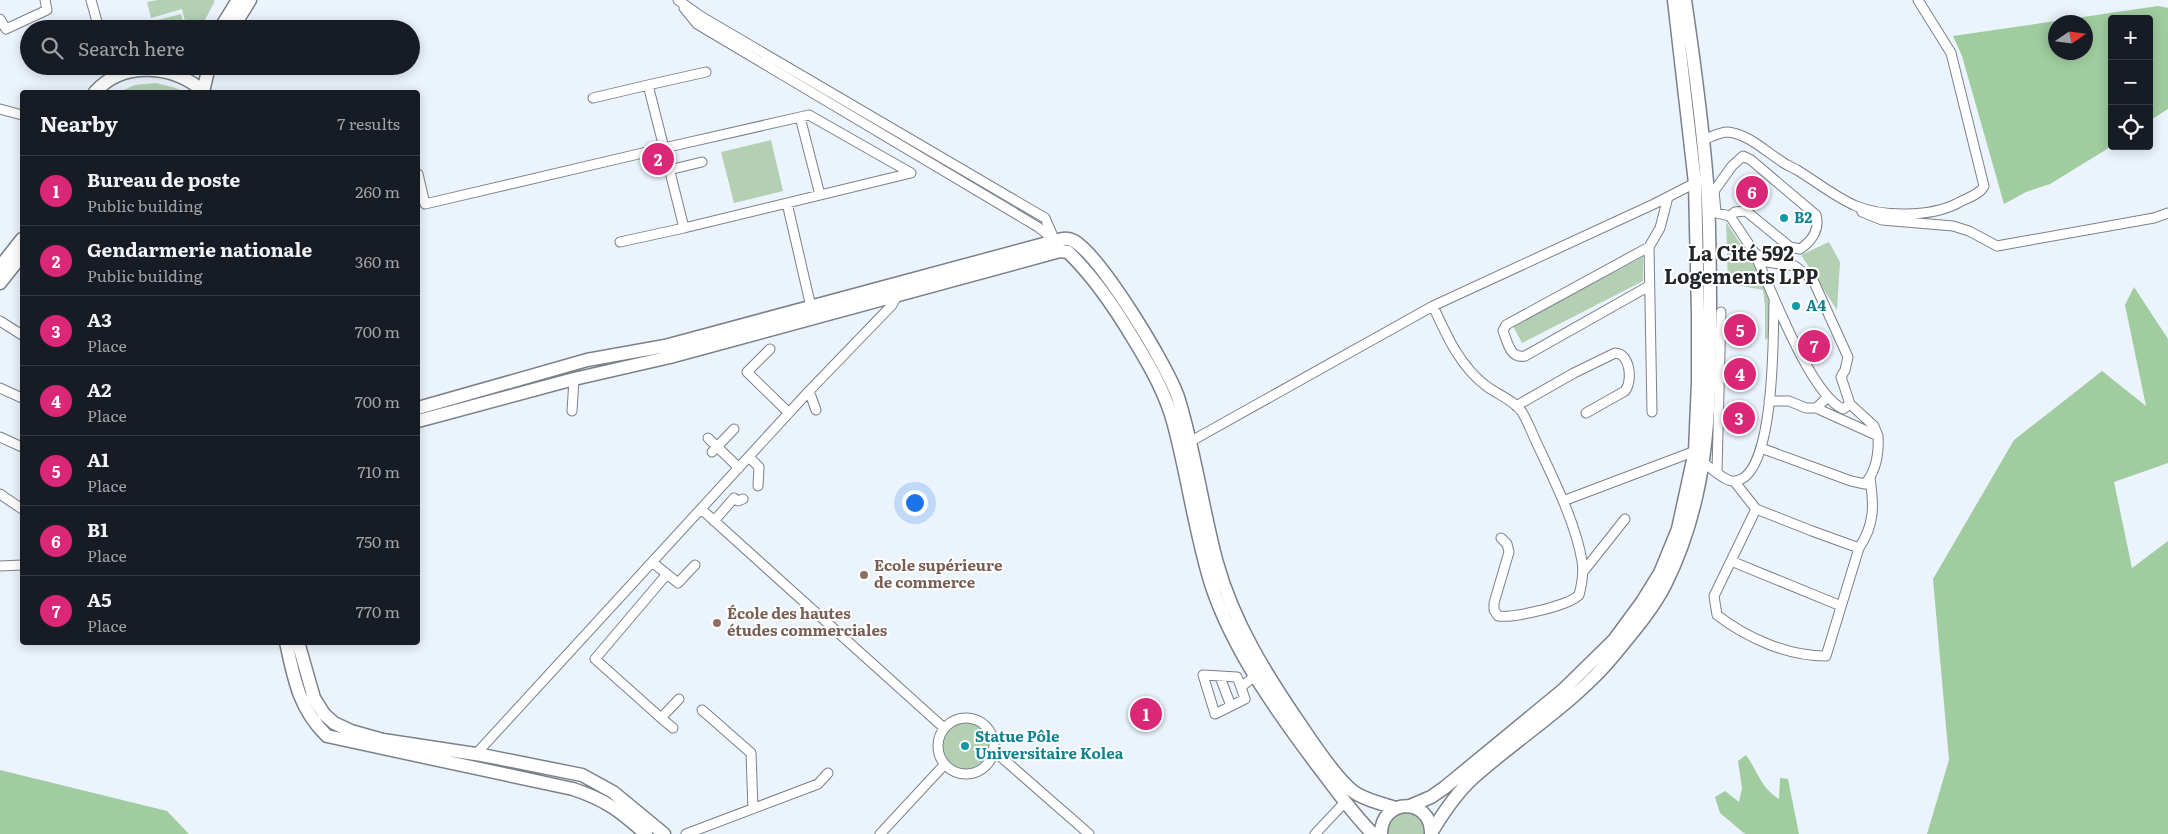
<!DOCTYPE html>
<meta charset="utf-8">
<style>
:root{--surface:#171b24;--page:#242831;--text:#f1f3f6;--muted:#9ea1a6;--line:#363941;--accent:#db2777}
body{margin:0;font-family:Literata,serif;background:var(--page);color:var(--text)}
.controls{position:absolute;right:15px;top:15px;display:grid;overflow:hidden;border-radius:5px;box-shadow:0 2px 12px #0003}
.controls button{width:45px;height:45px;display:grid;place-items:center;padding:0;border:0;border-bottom:1px solid var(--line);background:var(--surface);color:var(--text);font:25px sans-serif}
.compass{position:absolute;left:2048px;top:15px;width:45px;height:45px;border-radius:50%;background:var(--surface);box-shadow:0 2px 12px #0003;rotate:77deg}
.you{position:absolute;left:914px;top:502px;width:18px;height:18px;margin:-12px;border:4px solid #fff;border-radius:50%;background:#1a73e8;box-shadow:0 0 0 8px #1a73e833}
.badge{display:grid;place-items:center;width:32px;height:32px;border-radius:50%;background:var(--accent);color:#fff;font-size:16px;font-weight:700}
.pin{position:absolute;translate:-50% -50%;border:2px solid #fff;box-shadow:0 1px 5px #0006}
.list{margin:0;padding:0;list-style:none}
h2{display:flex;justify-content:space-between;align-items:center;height:65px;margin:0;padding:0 20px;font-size:21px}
h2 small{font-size:16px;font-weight:400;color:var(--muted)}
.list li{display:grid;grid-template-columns:32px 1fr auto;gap:15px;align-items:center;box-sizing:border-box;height:70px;padding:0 20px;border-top:1px solid var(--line)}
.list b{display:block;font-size:19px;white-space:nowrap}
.list p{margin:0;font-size:16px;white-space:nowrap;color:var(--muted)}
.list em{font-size:16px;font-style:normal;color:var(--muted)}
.icon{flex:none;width:28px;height:28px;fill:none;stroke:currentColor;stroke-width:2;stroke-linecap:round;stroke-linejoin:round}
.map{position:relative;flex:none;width:2168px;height:834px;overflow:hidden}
.search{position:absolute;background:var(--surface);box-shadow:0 2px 12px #0003;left:20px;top:20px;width:400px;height:55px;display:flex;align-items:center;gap:12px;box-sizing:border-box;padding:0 18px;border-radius:28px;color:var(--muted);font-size:19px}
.panel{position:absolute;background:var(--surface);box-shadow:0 2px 12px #0003;left:20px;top:90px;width:400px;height:555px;border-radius:5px}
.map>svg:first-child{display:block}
.green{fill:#b3d0b3}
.forest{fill:#a0cca0;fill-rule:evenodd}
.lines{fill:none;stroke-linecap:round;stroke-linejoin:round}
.minor-casing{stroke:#7a818a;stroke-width:11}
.secondary-casing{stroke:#7a818a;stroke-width:15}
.minor{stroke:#fff;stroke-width:9}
.secondary{stroke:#fff;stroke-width:12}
.culture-dot{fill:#0f9aa8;stroke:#fff;stroke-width:2}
.education-dot{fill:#8d6e63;stroke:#fff;stroke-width:2}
.labels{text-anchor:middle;stroke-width:4;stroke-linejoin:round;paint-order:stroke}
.culture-label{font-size:15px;font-weight:bold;fill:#0d838f;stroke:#fff;text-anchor:start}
.education-label{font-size:15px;font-weight:bold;fill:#785e54;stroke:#fff;text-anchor:start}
.district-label{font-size:20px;font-weight:bold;fill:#232629;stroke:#fff}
</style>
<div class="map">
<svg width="2168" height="834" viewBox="0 0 2168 834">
<rect width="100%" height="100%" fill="#ebf3fd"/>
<path class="green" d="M158,0H213L215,1L200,29H187L182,9L151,18L147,2Z
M181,14L185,29H135V26Z
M156,83L176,88L183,92H119L135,85Z
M771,140L783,191L734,203L721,152Z
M1726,222L1760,274L1770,300L1768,338L1765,340V306L1763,290L1728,283Z
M1829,242L1840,262L1837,310L1801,255Z
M1643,257V281L1522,343L1513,326Z
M943 746a23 23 0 1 1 46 0a23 23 0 1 1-46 0Z
M1403,812C1419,813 1423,820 1426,834H1387L1390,821Z"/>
<path class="forest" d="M2158,6L2168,8V109L2149,121V19H2112V146L2050,184L2026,192L2004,204L1962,56L1953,36ZM2086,22V52H2056V22Z
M2134,287L2168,339V463L2114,482L2132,568L2168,541V834H1927L1949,760L1933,579L2014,440L2102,371L2146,406L2125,305Z
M1746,755C1758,772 1761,788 1779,799L1780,778L1788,779L1799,834H1745L1720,813L1715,797L1725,791L1739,802L1742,788L1738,761Z
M0,770L167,811L189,834H0Z"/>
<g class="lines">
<g class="minor-casing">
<path id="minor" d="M91,0L99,29
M678,0L702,17L1045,218L1055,241
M684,8L697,24L1038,227L1053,239
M0,19L6,29L47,10L45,0
M108,66L111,79
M648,85L706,72
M0,109L22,115
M809,115L911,173L684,228L664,148Z
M800,117L820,195
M1703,140C1711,137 1719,132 1728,132C1748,134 1765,151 1781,161C1786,165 1792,167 1797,170C1817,182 1835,197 1856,206C1882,217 1930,217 1956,204C1964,199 1980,195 1984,186L1951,53L1918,0
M669,170L702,162
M418,174L425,204L664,148L648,85L593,98
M787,203L811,307
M1708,211L1730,216L1754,252L1766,262L1795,266L1813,280L1848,357L1845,370L1841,377L1850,404L1843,409C1810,394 1770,287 1754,252
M1716,212L1714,191L1732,166L1743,156L1751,160L1816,215C1820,229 1812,241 1800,249L1790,247L1746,211L1735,212L1730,216
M1862,212L1882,220L1953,226L1969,231L1997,246L2154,218L2168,213
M620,242L684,228
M1649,247L1506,325L1503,331C1508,343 1510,359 1525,356L1649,286
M1433,306C1446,334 1459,365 1485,385C1496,394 1514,400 1522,412C1529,424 1534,438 1540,450C1556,484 1576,525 1582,561C1584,573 1582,584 1579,595C1568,606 1514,618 1498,616L1494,610V603L1509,552L1507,544L1501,538
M0,321L22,335
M770,349L747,372L789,413
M0,388L22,398
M809,391L816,410
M1769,401H1789L1806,408H1816L1827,398
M1516,406L1574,373L1615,353C1630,353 1633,381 1625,391L1586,413
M1816,408L1878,436L1874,426L1850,404
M572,411L574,379
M1652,412L1649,247L1660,228L1668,197
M0,437L22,447
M708,438L739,468
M1186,444L1433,306L1654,204L1699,181
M1761,448L1851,481L1865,484C1876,471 1879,453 1878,436
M712,452L734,429
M749,457L759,467L758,486
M1704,463C1711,468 1725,481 1733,481C1776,482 1773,332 1774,302
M1717,471L1721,312
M1734,481L1756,509L1812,531L1859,548C1875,524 1874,505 1870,478
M0,494L22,509
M1563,501L1698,450
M701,509L944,728
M1756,509L1714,596L1717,615C1747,638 1787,656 1826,656L1859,548
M714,521L734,498L738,501L743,499
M1731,561L1841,606
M652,562L678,583L695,565
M0,566L22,565
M1583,572L1625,519
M1220,677L1231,706
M1241,687L1245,699L1215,714L1203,675L1237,677L1241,687L1256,675
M702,710L751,753L753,809
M661,718L595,659L667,574
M938 746a28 28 0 1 1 56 0a28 28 0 1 1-56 0Z
M673,728L661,718L679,699
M993,750L1089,834
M476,754L809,391L892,305L899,292
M686,834L818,784L828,773
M880,834L945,764
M1315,834L1345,802"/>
</g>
<g class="secondary-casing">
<path id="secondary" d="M220,29L238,0
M232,29L250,0
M179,75L194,66
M95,92C124,60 174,65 204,92
M203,92L209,66
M0,267L22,239
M0,283L22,255
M418,408L587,360L665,346L1055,241C1062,239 1067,237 1074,241C1102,258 1167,365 1178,397C1195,451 1202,508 1217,563C1234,624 1267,676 1302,727C1314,745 1340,784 1357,794C1369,801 1383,804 1396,808
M418,421L574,379L670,357L1060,251L1068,252C1095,278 1115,308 1134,340C1151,368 1166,394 1174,425C1188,478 1195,532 1211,584C1233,651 1278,713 1320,769C1337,791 1353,814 1373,834
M286,642C294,679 299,709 327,736L573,789C606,800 620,811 646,834
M298,642L314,698L324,714L334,723L351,731L383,740L482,755L582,775L613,792L664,834
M1410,806L1431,797L1444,788L1563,690L1614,640L1642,602L1660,573L1678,529L1695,451L1698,382V313L1695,183L1674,0
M1431,833C1443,813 1456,793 1474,777C1520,736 1576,702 1615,654C1633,632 1652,610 1665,585C1708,499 1710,413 1710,319C1710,273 1710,228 1707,182C1702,121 1694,61 1685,0
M1381,834C1381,797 1432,797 1431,834"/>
</g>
<use href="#minor" class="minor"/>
<use href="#secondary" class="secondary"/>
</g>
<g class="culture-dot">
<circle cx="1784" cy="218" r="5"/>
<circle cx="1796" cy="306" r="5"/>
<circle cx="965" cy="746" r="5"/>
</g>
<g class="education-dot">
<circle cx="864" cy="575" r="5"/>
<circle cx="717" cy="623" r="5"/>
</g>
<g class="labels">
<g class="culture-label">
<text x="1794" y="223">B2</text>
<text x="1806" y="311">A4</text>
<text x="975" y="742">Statue Pôle<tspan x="975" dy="17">Universitaire Kolea</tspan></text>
</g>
<g class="education-label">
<text x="874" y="571">Ecole supérieure<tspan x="874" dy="17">de commerce</tspan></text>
<text x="727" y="619">École des hautes<tspan x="727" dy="17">études commerciales</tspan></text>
</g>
<g class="district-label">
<text x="1741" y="261">La Cité 592<tspan x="1741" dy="23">Logements LPP</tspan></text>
</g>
</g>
</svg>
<div class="controls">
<button>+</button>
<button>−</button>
<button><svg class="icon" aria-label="locate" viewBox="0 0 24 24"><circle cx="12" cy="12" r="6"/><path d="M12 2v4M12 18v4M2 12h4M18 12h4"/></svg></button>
</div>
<svg class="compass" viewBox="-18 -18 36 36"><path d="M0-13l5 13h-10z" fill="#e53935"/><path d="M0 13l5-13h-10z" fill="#9ea1a6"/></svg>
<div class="you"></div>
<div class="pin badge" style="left:1146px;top:714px">1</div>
<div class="pin badge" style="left:658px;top:159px">2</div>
<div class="pin badge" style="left:1739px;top:418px">3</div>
<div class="pin badge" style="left:1740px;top:374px">4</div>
<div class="pin badge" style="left:1740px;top:330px">5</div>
<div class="pin badge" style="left:1752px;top:192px">6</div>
<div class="pin badge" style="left:1814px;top:346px">7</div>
<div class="search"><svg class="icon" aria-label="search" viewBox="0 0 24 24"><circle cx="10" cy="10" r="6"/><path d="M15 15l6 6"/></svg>Search here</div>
<section class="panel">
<h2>Nearby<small>7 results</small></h2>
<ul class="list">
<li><span class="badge">1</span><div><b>Bureau de poste</b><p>Public building</p></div><em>260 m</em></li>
<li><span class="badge">2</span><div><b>Gendarmerie nationale</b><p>Public building</p></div><em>360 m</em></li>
<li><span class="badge">3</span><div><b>A3</b><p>Place</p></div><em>700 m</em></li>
<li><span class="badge">4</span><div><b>A2</b><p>Place</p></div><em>700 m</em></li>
<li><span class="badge">5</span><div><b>A1</b><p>Place</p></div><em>710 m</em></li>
<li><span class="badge">6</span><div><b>B1</b><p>Place</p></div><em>750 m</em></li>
<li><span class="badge">7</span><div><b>A5</b><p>Place</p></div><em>770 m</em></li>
</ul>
</section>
</div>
